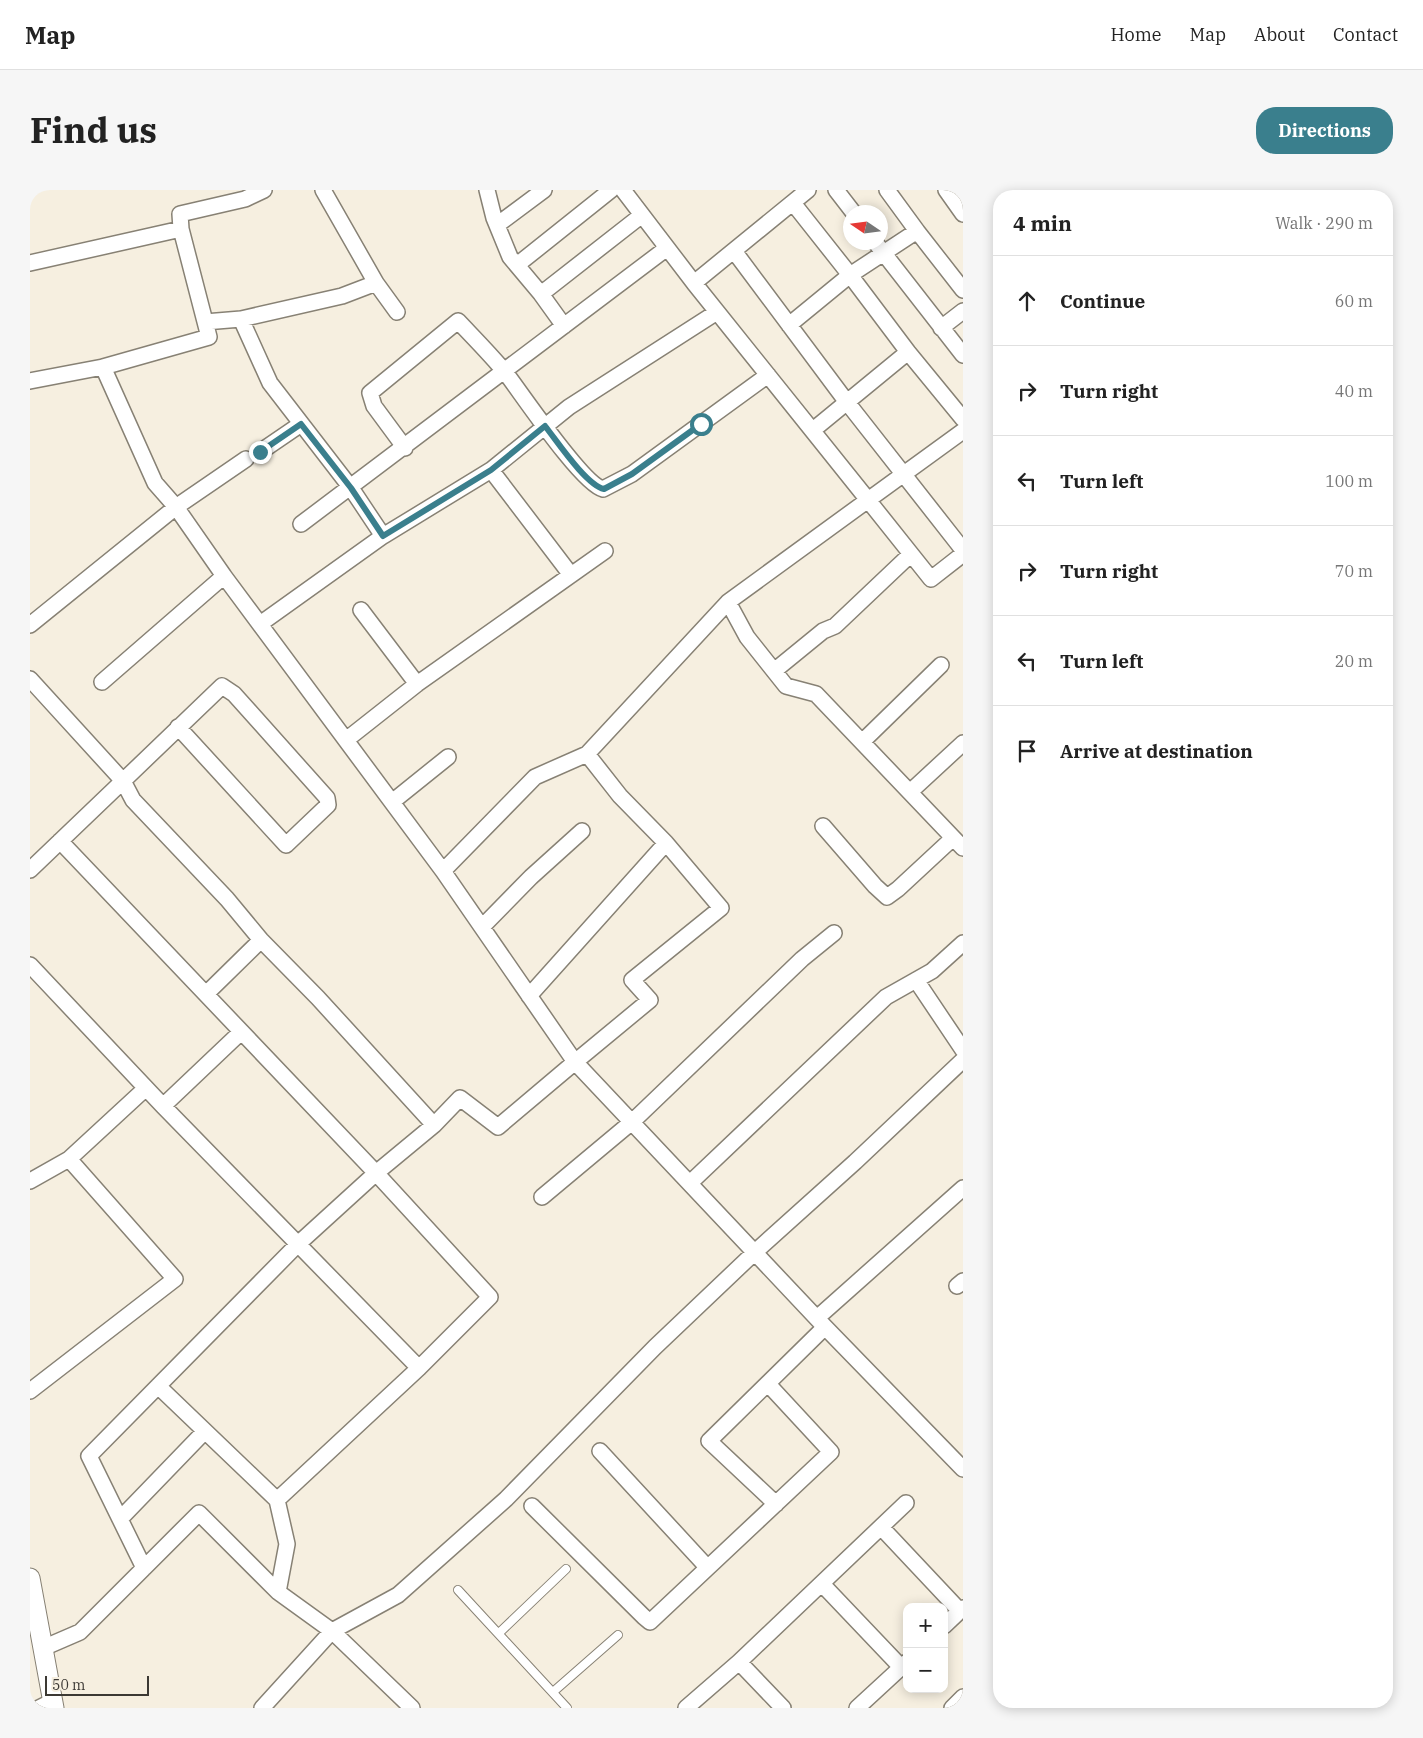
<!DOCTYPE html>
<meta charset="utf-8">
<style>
:root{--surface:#fff;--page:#f6f6f6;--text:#222;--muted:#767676;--line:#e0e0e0;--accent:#3a7f8d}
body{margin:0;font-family:"IBM Plex Serif",serif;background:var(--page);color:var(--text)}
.controls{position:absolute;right:15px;bottom:15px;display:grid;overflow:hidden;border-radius:10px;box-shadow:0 2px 12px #0003}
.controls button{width:45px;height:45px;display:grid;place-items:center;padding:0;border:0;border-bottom:1px solid var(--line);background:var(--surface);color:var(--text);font:25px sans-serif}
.compass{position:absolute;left:813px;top:15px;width:45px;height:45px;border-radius:50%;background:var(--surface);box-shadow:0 2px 12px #0003;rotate:283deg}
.scale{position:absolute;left:15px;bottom:12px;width:104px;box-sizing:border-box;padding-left:5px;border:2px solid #3c3934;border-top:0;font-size:14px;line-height:18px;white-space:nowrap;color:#3c3934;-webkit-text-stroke:4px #f6efe0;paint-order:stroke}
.stop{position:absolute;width:15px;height:15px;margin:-11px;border:4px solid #3a7f8d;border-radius:50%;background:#fff}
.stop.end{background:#3a7f8d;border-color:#fff;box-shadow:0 1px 5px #0008}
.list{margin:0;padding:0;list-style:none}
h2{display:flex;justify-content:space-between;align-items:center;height:65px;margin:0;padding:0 20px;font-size:21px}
h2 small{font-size:16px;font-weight:400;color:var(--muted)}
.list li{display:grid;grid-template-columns:32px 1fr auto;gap:15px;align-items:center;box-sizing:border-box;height:90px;padding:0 20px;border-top:1px solid var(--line)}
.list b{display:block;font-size:19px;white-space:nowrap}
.list em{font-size:16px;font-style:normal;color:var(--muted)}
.icon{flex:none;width:28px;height:28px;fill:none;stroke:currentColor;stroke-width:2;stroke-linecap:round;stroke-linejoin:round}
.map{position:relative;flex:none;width:933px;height:1518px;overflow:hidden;border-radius:20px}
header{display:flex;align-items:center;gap:30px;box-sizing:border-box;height:70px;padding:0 25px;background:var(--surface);border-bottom:1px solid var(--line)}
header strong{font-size:24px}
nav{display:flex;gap:28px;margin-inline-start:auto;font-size:18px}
.intro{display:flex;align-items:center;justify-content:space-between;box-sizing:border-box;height:120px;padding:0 30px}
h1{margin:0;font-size:35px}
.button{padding:12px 22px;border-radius:20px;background:var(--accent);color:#fff;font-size:18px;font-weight:700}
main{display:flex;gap:30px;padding:0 30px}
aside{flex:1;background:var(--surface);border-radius:20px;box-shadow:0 2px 12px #0003}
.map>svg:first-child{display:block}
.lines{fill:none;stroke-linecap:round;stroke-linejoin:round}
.service-casing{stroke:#878174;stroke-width:10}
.minor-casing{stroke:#878174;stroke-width:18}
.tertiary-casing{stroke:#878174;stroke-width:21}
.service{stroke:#fff;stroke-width:8}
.minor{stroke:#fff;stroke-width:15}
.tertiary{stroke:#fff;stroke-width:19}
.route{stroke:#3a7f8d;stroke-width:6}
</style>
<header>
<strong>Map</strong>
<nav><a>Home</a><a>Map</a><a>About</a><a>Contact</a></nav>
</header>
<div class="intro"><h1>Find us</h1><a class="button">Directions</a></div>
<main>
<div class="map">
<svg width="933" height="1518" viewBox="0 0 933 1518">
<rect width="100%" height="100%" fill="#f6efe0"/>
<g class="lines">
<g class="service-casing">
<path id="service" d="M428,1400L537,1518
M469,1443L536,1379
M523,1502L588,1445"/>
</g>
<g class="minor-casing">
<path id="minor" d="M293,0L346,93L367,122
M457,0L464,28L480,67L511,104L534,136
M593,0L664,93
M778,0L664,93L838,310L933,241
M806,0L823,22
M916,0L933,24
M763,13L820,85L878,162L933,229
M467,35L514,0
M151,39L150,24L215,9L234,0
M887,41L933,100
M845,52L933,165
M704,61L816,211L933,360
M0,73L151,39L179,147L73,177
M487,75L581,0
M511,104L612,25
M211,129L312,106L346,93
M175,132L211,129L240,193L321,298L353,346L230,434
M759,135L820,85L887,41L857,0
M911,138L933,121
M0,191L73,177L125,293L146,317L194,386L413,681L545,872L620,810L602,790L691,718L636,653L590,606L557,564L698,412L838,310L901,389L933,364
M783,240L878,162
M375,258L344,216L340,203L428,131C444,148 460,164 475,182C492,204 552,294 573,299L602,284L738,185
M230,262L271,234
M461,280L541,385
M271,334L637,58
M353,346L461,280L539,217L687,122
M698,412L717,447L756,496L786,504L933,658
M331,420L387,494
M0,435L146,317L216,269
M744,481L793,441L805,436L881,364
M0,489L93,591L0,680
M72,492L194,386
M148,537L256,655L298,615L297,608L204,504L192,496L93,591L103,610L197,709L231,750L288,808L404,935
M316,550L387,494L575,361
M832,552L911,475
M880,602L933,553
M362,612L418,567
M793,636L845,696L857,707L868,699L923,648
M30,651L346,983L460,1107L389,1178L247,1310L257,1354L248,1402
M413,681L505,587L557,564
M452,737L501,687L552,641
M0,775L133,916L389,1178
M886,790L933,860
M176,804L231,750
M499,806L636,653
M133,916L211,842
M0,991L39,969L116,898
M660,993L856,807L902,781L933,753
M512,1007L603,931L772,769L804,743
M927,1096L933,1091
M787,1128L933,998
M128,1196L247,1310
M0,1201L145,1089L39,969
M570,1261L677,1377
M746,1314L679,1251L795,1137
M502,1316L614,1427L620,1432L801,1262L738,1194
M90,1329L175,1241
M851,1337L930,1421
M114,1378L59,1266L268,1054L346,983L404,935L430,908L468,937L545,872L795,1137L933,1279
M792,1394L871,1477
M914,1436L933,1418
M13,1458L50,1442L169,1323L248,1402L302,1441L382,1518
M709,1472L876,1313
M9,1518L23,1511
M232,1518L302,1441L368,1405L476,1309L625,1157L725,1062L825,972L933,870
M656,1518L709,1472L753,1518
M827,1518L877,1472
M922,1518L933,1507"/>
</g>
<g class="tertiary-casing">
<path id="tertiary" d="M0,1388L24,1518"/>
</g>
<use href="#service" class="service"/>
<use href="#minor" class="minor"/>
<use href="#tertiary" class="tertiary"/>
</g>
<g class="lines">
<path class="route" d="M230,262L271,234L321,298L353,346L461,280L515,236C527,251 556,295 574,299L602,284L671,234"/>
</g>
</svg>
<div class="controls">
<button>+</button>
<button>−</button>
</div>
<svg class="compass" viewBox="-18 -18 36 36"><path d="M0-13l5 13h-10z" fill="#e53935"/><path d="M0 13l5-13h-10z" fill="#767676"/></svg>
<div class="scale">50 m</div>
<div class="stop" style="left:671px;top:234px"></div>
<div class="stop end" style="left:230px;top:262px"></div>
</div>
<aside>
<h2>4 min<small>Walk · 290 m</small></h2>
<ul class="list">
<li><svg class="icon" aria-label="ahead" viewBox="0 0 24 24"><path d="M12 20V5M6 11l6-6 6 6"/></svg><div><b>Continue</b></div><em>60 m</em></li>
<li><svg class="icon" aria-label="right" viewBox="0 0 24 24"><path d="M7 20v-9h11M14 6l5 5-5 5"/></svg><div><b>Turn right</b></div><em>40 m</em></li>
<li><svg class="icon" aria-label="left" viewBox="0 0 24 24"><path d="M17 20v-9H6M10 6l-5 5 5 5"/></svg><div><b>Turn left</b></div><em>100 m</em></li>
<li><svg class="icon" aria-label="right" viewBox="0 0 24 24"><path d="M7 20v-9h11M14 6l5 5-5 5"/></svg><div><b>Turn right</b></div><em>70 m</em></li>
<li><svg class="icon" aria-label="left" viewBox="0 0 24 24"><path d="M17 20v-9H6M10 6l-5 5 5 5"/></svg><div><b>Turn left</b></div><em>20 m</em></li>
<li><svg class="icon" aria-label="arrive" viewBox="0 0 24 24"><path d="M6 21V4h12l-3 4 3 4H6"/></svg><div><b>Arrive at destination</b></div></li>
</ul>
</aside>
</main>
